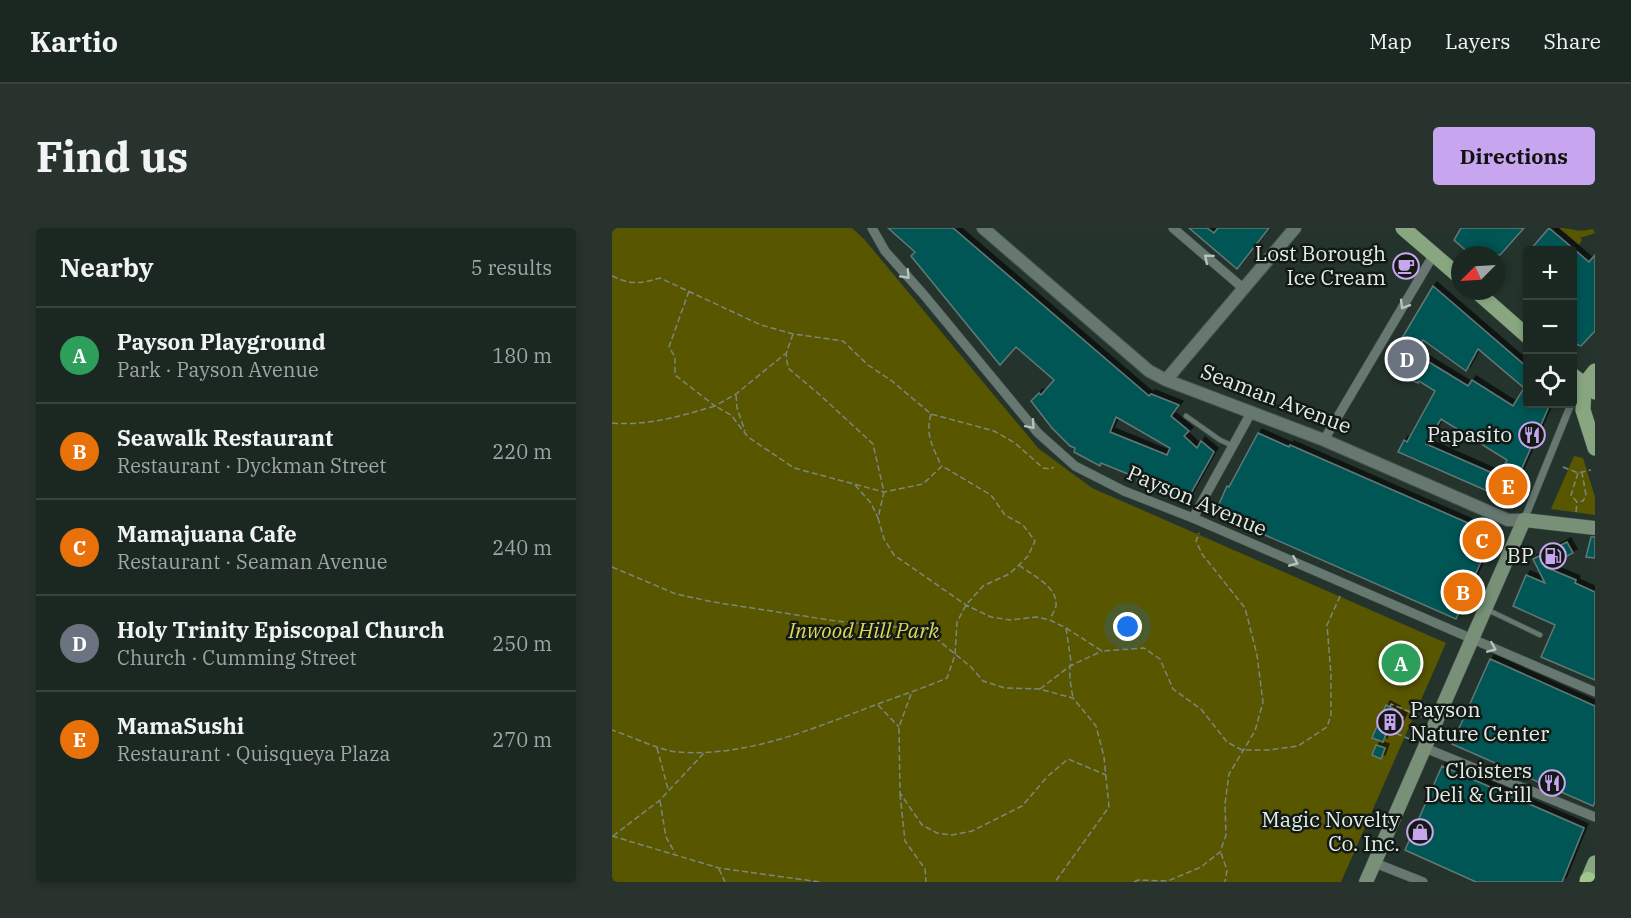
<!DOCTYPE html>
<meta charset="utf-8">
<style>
:root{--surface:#1b2721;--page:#28332e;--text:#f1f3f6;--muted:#a0a5a5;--line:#39443f;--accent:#c8a6ef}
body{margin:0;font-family:"IBM Plex Serif",serif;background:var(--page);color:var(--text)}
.controls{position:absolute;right:18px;top:18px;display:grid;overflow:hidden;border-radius:6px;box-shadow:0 3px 9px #0003}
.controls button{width:54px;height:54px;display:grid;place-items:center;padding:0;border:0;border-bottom:2px solid var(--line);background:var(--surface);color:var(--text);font:30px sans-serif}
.compass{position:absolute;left:839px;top:18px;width:54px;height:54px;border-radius:50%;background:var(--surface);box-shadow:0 3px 9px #0003;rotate:246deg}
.you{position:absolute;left:516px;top:399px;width:21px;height:21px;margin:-15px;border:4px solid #fff;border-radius:50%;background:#1a73e8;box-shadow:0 0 0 9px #1a73e833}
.badge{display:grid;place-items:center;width:39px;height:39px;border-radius:50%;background:var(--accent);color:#fff;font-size:20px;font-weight:700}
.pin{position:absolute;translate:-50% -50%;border:3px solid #fff;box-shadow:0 2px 6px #0006}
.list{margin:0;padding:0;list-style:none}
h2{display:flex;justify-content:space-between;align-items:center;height:78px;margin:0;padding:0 24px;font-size:26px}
h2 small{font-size:20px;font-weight:400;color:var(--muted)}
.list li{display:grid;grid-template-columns:39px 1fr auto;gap:18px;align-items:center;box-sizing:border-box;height:96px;padding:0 24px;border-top:2px solid var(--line)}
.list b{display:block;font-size:22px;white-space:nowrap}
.list p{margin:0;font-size:20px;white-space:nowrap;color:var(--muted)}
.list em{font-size:20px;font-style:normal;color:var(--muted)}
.icon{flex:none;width:33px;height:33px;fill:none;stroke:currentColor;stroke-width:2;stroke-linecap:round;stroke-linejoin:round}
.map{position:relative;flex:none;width:983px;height:654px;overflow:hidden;border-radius:6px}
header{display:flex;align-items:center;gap:36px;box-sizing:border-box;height:84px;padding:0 30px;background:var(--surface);border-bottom:2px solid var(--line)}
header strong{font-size:28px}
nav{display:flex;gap:33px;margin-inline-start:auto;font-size:21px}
.intro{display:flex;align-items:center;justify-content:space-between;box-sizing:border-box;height:144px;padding:0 36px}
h1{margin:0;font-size:42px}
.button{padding:15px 27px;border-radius:6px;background:var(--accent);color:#111;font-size:21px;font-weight:700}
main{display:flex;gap:36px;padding:0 36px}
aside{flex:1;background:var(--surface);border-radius:6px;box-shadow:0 3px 9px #0003}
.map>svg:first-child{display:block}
.green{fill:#595600}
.building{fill:#005654;stroke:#627876;stroke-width:1.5;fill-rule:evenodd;filter:url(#shadow)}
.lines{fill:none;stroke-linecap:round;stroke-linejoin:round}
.service-casing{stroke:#44524c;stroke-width:6}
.pedestrian-casing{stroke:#44524c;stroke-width:8}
.minor-casing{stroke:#44524c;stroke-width:10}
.tertiary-casing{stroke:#44524c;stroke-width:14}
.secondary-casing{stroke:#44524c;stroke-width:15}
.primary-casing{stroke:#44524c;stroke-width:16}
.motorway-casing{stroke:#44524c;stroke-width:18}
.path{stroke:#7a8780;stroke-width:1.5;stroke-dasharray:6 3;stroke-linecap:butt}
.service{stroke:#66786f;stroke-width:4.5}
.pedestrian{stroke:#66786f;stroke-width:7}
.minor{stroke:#66786f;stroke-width:9}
.tertiary{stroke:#66786f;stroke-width:12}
.secondary{stroke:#779077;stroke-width:14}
.primary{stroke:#88a780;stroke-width:15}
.motorway{stroke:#9fc78b;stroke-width:16}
.oneway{stroke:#b7c4be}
.labels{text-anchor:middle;stroke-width:5;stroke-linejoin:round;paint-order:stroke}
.poi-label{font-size:21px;fill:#e3ede8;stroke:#131a16;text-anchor:end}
.street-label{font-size:21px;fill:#e3ede8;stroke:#131a16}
.park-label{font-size:21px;font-style:italic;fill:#ddd859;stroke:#131a16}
</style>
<header>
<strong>Kartio</strong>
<nav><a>Map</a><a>Layers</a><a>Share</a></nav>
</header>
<div class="intro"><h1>Find us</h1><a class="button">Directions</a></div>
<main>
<aside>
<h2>Nearby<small>5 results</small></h2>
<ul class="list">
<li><span class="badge" style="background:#2e9e5b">A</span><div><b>Payson Playground</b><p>Park · Payson Avenue</p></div><em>180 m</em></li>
<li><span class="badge" style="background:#e8710a">B</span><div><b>Seawalk Restaurant</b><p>Restaurant · Dyckman Street</p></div><em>220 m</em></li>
<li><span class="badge" style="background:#e8710a">C</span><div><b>Mamajuana Cafe</b><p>Restaurant · Seaman Avenue</p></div><em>240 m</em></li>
<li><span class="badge" style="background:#6b7280">D</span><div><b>Holy Trinity Episcopal Church</b><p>Church · Cumming Street</p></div><em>250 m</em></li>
<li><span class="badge" style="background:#e8710a">E</span><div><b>MamaSushi</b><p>Restaurant · Quisqueya Plaza</p></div><em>270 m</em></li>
</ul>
</aside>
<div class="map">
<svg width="983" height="654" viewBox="0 0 983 654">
<defs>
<filter id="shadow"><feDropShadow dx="4" dy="-4" stdDeviation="0" flood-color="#0009"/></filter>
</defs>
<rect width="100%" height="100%" fill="#24342c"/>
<path class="green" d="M0,0H240L252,11L426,220L480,260L834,415L729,654H0Z
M947,0C963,0 965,6 983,0V5L968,10L970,12L967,17Z
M962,228L971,230L983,269V287L939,281Z"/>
<path class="building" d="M276,0H341L537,168L539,166L567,177L559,188L577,203L572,208L585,220L589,213L602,224L574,274L525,253L526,250L489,235L488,238L462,224L463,220L458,218L440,200L419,173L427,165L429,167L442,152L404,119L388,137L299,28L303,24ZM504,189L558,220L555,227L498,204Z
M577,0H595L602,5L606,0H657L625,41Z
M849,0H912L888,27H859L842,12Z
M937,0L977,34L983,27V103L969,118L960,115V22H918Z
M821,58L915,139V176H938L896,272L786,224L792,212L795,214L823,163L807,153L806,155L790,148L774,137ZM811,112L854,143L866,121L912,160L901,178L860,152L856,158L802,125ZM829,191L895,232L887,248L814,216Z
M646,205L677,219L678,217L881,306L844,391L603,285L615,258L617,259Z
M979,309H983V330L974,329Z
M955,314L961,325L933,339L964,352L963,355L983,364V452L929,429L943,397L901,378L914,347L933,355L921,331Z
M878,431L983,478V574L981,578L840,516Z
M774,477L784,482L783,485L791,489L785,502L777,498L771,514L760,510Z
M764,517L773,520L769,531L760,527Z
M830,538L972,600L950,654H864L793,622Z"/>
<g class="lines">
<g class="service-casing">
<path id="service" d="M574,188L608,212L621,218
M876,382L928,407"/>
</g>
<g class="pedestrian-casing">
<path id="pedestrian" d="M912,292L959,176"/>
</g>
<g class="minor-casing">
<path id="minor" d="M260,0L273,23L312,67L411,187L426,205L463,238L512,263L581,290L983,464
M561,0L632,61
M712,212L822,26
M581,290L640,183
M813,520L983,589
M763,635L811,654"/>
</g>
<g class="tertiary-casing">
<path id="tertiary" d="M371,0L537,143L554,152L712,212L896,292H912
M554,152L683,0"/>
</g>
<g class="secondary-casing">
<path id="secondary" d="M754,654L912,292L983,300"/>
</g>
<g class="primary-casing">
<path id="primary" d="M791,0L848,49
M864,63L915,108
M960,147L983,164
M972,157L971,182L983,220
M972,157L983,143
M975,654L983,635"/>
</g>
<g class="motorway-casing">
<path id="motorway" d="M976,652V654"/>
</g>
<path class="path" d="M0,48C19,57 28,56 48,50L149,97L181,106L231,113L256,137L280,153L319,186L382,203L403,215L431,240L439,241L442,239
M77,63L57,119L63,129V147L103,178L124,166L173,126
M181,106L174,126L176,140L208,167L261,216L272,264L266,290L272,311L282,327L354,377L379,389L398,392L424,389L438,392L454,400L490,423L532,420L548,431L561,461L589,481L615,514L630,522H656L686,518L715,499L719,487V446L715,397L729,366
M124,167L125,180L133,203
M319,186C313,209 321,217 329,238
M0,195C36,198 69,188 103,178L119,187L136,209L182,240L272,264L311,256L330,238L379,267L393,287L411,297L423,313L416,328L407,337L397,346L371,358L354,377L345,394L343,427L335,450C307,462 278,471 250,482C190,505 130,529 65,524C47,522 18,508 0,502
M951,239L966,245L979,242
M966,245L959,267L965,274L971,273L974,267L970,245
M243,257L259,275L266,290
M964,284L965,274
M407,337C419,347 446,358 444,378C443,382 440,387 438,391
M0,339L64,366L101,374L224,393L294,400L321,408L359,439L371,453L393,460L427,461L461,470L484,498L492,529L497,579L443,654
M454,400L459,434C456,445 459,458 461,470
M428,461L458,438L490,423
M299,466L287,499L288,565L310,597L325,605L340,607L360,603L410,578L436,548L456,531L494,547
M266,477L287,499
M778,479L779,476L810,489
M776,502L800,512
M45,520L56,561
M288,566L293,613L313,641L314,654
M48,573L54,609L63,625
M0,608L107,640L208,654
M1,608L48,572L92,525
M609,625L615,642L613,654
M107,641L113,654
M522,654L526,652L556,653L589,639L608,624L614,607L613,576L617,546L643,503L651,474L645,427L633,380L590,326L584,313L587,305"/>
<use href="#service" class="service"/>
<use href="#pedestrian" class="pedestrian"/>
<use href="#minor" class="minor"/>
<use href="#tertiary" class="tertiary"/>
<use href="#secondary" class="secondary"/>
<use href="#primary" class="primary"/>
<use href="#motorway" class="motorway"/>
</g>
<defs><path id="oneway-chevron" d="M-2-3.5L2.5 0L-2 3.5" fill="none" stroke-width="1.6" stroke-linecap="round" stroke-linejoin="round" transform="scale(1.5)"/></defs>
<g class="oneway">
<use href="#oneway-chevron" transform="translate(596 30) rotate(-140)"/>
<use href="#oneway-chevron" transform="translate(294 47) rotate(47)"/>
<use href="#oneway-chevron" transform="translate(792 77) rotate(121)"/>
<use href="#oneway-chevron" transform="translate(419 197) rotate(49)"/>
<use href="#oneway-chevron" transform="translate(682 334) rotate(23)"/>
<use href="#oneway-chevron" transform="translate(880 420) rotate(23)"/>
</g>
<defs>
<g id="cafe-ring" transform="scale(1.35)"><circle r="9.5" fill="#131a16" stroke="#c8a6ef" stroke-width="1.5"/><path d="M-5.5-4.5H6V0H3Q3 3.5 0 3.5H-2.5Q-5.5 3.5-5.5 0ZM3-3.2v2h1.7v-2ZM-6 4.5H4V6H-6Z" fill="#c8a6ef"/></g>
<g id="restaurant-ring" transform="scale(1.35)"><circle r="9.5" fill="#131a16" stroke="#c8a6ef" stroke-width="1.5"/><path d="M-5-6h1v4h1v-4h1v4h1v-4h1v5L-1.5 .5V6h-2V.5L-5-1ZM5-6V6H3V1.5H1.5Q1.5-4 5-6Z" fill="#c8a6ef"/></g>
<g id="fuel-ring" transform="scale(1.35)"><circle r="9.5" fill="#131a16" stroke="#c8a6ef" stroke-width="1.5"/><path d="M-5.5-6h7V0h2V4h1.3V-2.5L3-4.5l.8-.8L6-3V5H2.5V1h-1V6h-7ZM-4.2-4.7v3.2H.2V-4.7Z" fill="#c8a6ef"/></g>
<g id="building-ring" transform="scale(1.35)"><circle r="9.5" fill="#131a16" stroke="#c8a6ef" stroke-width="1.5"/><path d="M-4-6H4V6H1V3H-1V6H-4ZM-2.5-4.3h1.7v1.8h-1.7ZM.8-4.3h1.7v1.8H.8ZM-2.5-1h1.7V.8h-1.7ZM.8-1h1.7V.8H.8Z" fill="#c8a6ef"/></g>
<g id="shop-ring" transform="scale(1.35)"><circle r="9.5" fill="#131a16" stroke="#c8a6ef" stroke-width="1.5"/><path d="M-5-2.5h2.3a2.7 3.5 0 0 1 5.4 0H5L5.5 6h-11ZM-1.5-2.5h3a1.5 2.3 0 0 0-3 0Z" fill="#c8a6ef"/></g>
</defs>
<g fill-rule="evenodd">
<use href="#cafe-ring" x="794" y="38"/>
<use href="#restaurant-ring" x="920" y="207"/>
<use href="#fuel-ring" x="941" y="328"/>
<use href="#building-ring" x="778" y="494"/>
<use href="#restaurant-ring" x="940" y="555"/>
<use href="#shop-ring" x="808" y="604"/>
</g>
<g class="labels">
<g class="poi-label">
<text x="774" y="33">Lost Borough<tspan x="774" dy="24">Ice Cream</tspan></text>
<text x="900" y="214">Papasito</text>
<text x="922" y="335">BP</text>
<text x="798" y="489" text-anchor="start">Payson<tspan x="798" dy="24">Nature Center</tspan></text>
<text x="920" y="550">Cloisters<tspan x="920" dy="24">Deli &amp; Grill</tspan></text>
<text x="788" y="599">Magic Novelty<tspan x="788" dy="24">Co. Inc.</tspan></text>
</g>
<g class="street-label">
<text transform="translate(664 171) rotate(21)" y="7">Seaman Avenue</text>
<text transform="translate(585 273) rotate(23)" y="7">Payson Avenue</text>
</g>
<g class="park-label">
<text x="252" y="410">Inwood Hill Park</text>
</g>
</g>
</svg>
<div class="controls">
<button>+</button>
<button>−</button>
<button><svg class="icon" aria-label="locate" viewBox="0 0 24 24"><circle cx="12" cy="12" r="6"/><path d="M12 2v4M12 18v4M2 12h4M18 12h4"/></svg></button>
</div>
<svg class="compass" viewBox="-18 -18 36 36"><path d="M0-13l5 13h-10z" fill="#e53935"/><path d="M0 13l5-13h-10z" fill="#a0a5a5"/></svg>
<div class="you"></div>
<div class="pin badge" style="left:789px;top:435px;background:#2e9e5b">A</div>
<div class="pin badge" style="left:851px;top:364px;background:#e8710a">B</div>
<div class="pin badge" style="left:870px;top:312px;background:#e8710a">C</div>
<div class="pin badge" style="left:795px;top:131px;background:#6b7280">D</div>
<div class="pin badge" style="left:896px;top:258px;background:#e8710a">E</div>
</div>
</main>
